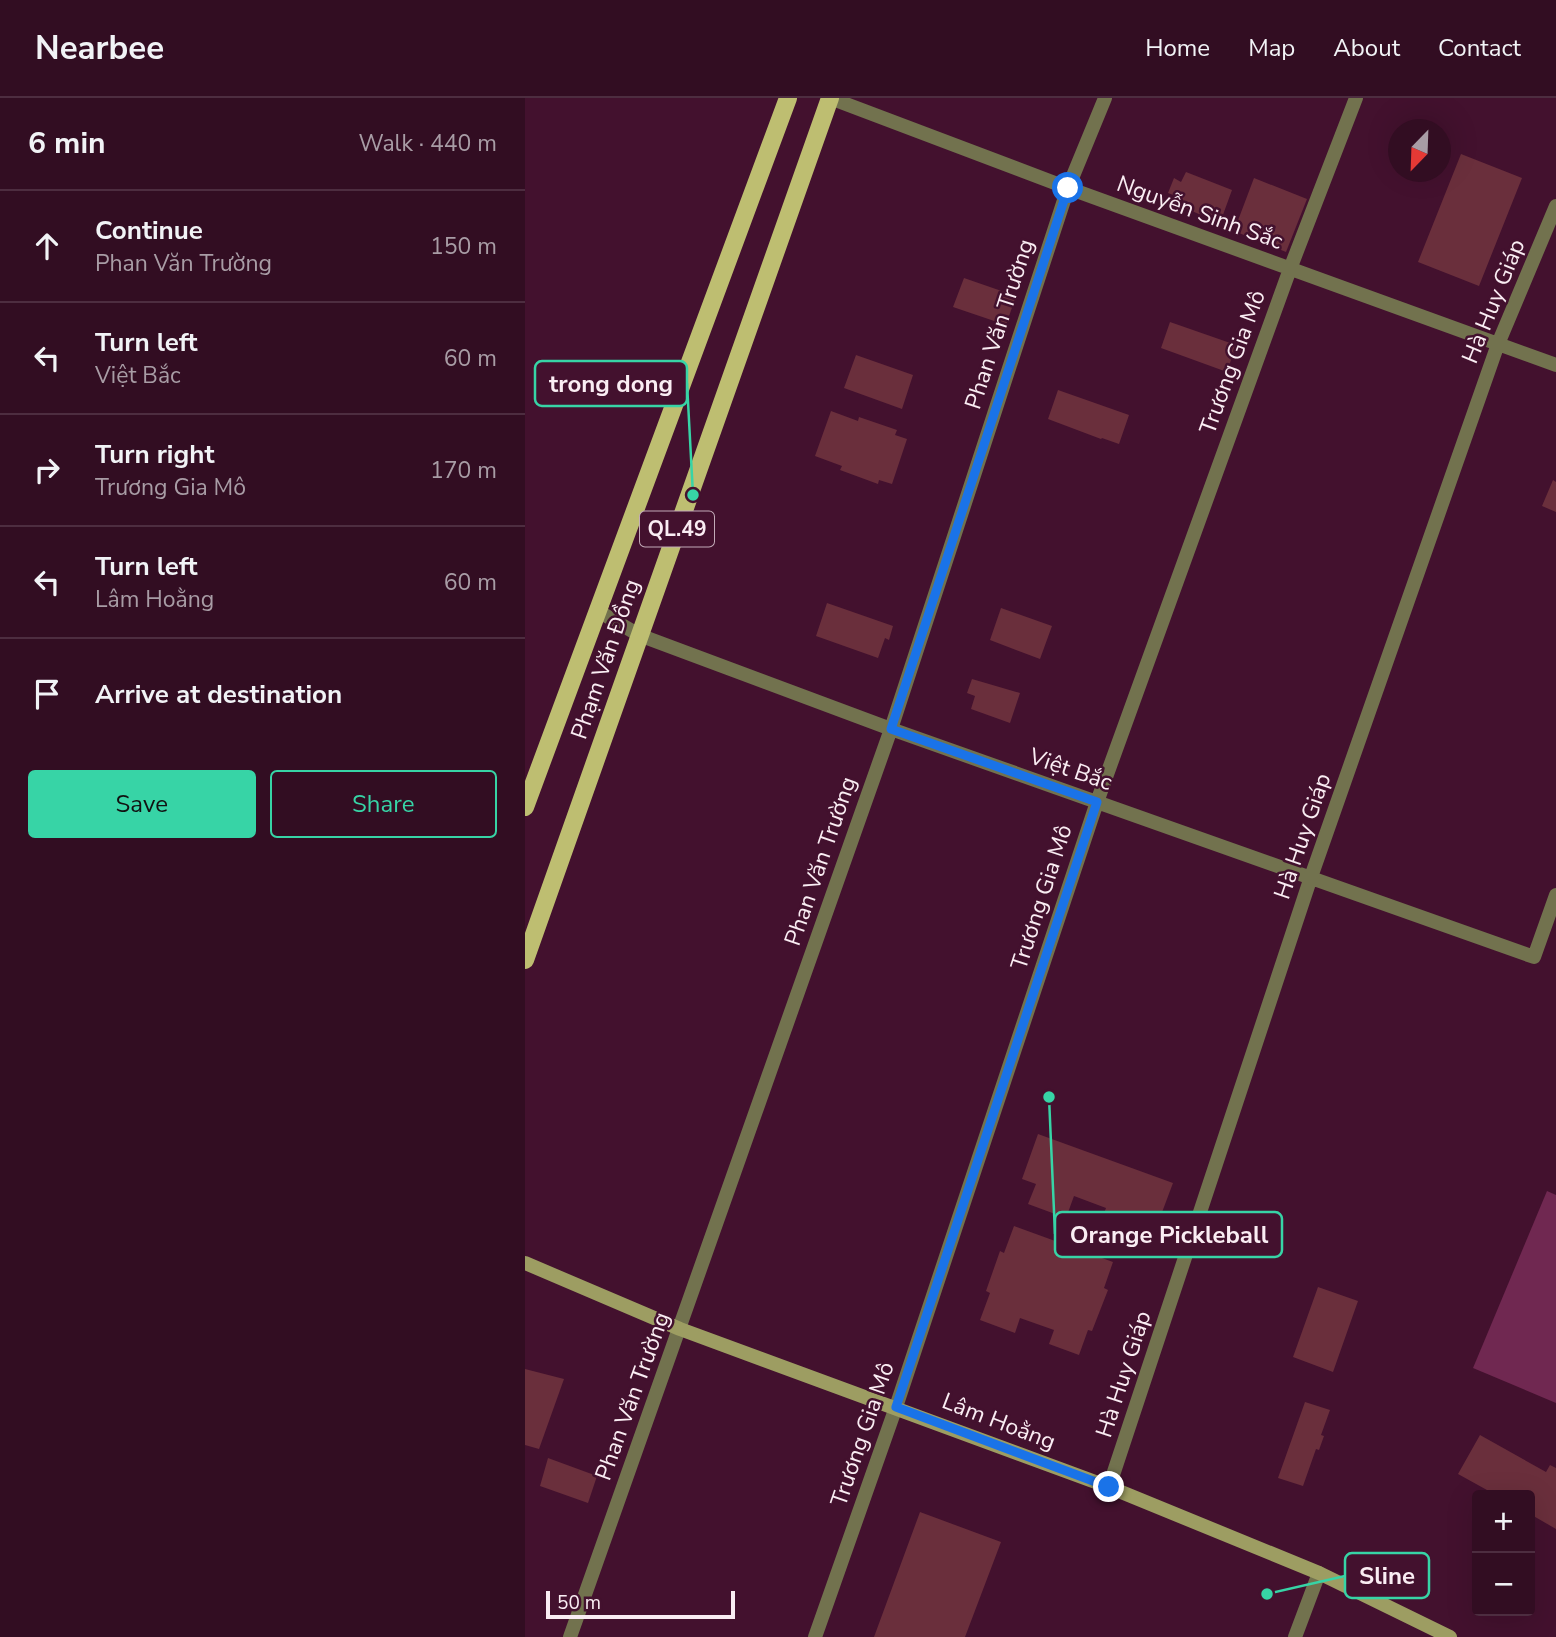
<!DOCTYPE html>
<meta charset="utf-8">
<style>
:root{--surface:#320d22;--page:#3a162a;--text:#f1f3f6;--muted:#a89ca5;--line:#4d2d40;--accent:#37d4a6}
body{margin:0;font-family:"Nunito Sans",sans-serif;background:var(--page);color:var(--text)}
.controls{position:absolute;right:21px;bottom:21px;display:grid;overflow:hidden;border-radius:7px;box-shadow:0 7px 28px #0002}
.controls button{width:63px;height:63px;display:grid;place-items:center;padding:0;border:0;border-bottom:2px solid var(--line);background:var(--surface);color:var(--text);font:35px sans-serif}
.compass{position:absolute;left:863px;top:21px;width:63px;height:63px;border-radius:50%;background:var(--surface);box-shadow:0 7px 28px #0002;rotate:203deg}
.scale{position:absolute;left:21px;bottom:18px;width:189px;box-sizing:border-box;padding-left:7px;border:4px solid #faedf3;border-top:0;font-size:19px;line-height:24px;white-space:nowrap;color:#faedf3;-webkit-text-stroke:5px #43112e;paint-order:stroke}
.stop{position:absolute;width:21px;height:21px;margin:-16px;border:5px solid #1a73e8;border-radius:50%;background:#fff}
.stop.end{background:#1a73e8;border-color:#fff;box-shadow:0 2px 7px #0008}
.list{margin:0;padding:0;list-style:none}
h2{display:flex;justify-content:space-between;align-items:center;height:91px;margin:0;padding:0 28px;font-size:30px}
h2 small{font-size:23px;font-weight:400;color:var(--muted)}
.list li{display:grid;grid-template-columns:46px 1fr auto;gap:21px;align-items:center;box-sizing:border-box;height:112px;padding:0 28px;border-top:2px solid var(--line)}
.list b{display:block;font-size:26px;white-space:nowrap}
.list p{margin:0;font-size:23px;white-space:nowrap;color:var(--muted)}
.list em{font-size:23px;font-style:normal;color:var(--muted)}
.actions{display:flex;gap:14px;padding:21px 28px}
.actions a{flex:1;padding:16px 0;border:2px solid var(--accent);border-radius:7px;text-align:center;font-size:24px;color:var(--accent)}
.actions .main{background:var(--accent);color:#111}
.icon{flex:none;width:38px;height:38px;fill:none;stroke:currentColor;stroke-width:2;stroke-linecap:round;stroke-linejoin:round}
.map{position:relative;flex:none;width:1031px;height:1539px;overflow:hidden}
header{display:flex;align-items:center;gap:42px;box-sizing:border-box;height:98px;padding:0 35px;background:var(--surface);border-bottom:2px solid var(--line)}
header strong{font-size:33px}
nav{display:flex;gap:38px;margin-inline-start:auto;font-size:24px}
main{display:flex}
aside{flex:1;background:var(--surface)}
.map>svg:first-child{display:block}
.green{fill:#702851}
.building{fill:#6a2f3c}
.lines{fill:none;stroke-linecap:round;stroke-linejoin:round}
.street{stroke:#72724e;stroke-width:14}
.secondary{stroke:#9d9d62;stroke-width:14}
.primary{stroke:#bebe71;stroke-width:18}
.route{stroke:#1a73e8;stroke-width:9}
.labels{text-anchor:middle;stroke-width:5;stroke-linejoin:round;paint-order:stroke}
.shield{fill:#43112e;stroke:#c3abb8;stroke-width:2}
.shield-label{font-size:21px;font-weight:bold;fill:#faedf3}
.street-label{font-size:23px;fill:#faedf3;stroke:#43112e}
.leader{fill:none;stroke:#37d4a6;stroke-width:2.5}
.callout-dot{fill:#37d4a6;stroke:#43112e;stroke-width:2.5}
.callout{fill:#43112e;stroke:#37d4a6;stroke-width:2.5}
.callout-label{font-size:24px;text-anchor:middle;font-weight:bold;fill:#faedf3}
</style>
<header>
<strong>Nearbee</strong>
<nav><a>Home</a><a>Map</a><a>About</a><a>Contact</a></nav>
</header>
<main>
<aside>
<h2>6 min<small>Walk · 440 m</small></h2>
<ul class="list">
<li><svg class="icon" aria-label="ahead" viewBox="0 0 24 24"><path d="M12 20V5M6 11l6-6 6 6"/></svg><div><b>Continue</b><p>Phan Văn Trường</p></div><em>150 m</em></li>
<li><svg class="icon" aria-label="left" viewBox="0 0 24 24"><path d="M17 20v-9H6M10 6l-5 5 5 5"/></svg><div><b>Turn left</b><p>Việt Bắc</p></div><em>60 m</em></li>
<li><svg class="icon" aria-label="right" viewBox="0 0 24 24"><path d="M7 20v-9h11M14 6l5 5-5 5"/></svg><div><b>Turn right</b><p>Trương Gia Mô</p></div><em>170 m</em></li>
<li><svg class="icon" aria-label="left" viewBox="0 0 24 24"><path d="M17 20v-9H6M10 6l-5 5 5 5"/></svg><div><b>Turn left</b><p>Lâm Hoằng</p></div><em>60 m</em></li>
<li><svg class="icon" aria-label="arrive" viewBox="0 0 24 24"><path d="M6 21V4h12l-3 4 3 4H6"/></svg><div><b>Arrive at destination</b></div></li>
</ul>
<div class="actions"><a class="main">Save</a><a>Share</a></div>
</aside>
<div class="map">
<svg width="1031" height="1539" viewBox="0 0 1031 1539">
<rect width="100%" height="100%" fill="#43112e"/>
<path class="green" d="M1022,1093L1031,1097V1305L948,1270Z"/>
<path class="building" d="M936,56L997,80L954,188L893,164Z
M661,74L707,92L695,125L648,105L651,98L643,95L649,80L656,84Z
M729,80L782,101L761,154L709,133Z
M439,180L491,198L481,227L428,209Z
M645,224L711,247L702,274L636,250Z
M331,257L388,277L377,311L319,290Z
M533,292L604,317L594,346L577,340L576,341L523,321Z
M306,313L333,323L334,319L372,332L370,337L382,341L367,386L354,382L353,386L315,372L317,368L290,358Z
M1028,382L1031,384V414L1017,408Z
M302,505L368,528L364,542L360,540L353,560L291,538Z
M476,510L527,528L515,561L465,542Z
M447,581L495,595L485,625L446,611L450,598L442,595Z
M513,1036L648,1085L633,1125L621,1120L612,1144L573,1131L581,1110L549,1098L541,1120L503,1106L511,1086L497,1081Z
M489,1128L588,1164L579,1190L583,1192L567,1233L563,1232L554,1257L524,1246L529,1232L495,1220L490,1235L455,1222L465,1195L461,1193L475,1153L479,1155Z
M793,1189L833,1203L808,1274L768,1259Z
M0,1271L39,1281L14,1351L0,1347Z
M780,1304L805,1312L796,1337L799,1338L794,1352L791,1351L778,1388L753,1380Z
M955,1337L1021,1374L1025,1367L1031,1370V1431L1005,1416V1397H971L933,1376Z
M23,1360L72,1378L63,1405L15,1388Z
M395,1414L476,1444L440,1539H349Z"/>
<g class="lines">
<path class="street" d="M305,0L543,90L1031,267
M73,513L114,537L366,631L1009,859L1031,797
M584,1389L786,779L973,246L1031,108
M45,1539L366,631L543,90L580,0
M290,1539L371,1309L572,704L765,171L831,0
M770,1539L794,1475"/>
<path class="secondary" d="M0,1165L155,1231L584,1389L794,1475L925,1539"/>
<path class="primary" d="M0,709L263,0
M0,862L305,0"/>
</g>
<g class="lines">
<path class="route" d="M543,90L366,631L572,704L371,1309L584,1389"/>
</g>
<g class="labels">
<rect class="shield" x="115" y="413.5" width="74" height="35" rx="5"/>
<g class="shield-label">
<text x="152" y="438">QL.49</text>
</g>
<g class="street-label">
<text transform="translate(675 114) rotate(20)" y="8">Nguyễn Sinh Sắc</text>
<text transform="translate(968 203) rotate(-68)" y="8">Hà Huy Giáp</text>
<text transform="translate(474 226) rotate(-72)" y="8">Phan Văn Trường</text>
<text transform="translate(707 264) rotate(-70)" y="8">Trương Gia Mô</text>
<text transform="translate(80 561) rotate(-71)" y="8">Phạm Văn Đồng</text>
<text transform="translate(546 671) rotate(19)" y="8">Việt Bắc</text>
<text transform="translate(777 738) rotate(-71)" y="8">Hà Huy Giáp</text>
<text transform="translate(295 763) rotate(-71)" y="8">Phan Văn Trường</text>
<text transform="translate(516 799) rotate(-72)" y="8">Trương Gia Mô</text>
<text transform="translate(598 1276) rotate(-72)" y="8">Hà Huy Giáp</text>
<text transform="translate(107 1298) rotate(-70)" y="8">Phan Văn Trường</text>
<text transform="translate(474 1323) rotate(21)" y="8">Lâm Hoằng</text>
<text transform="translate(337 1336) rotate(-71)" y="8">Trương Gia Mô</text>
</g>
</g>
<path class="leader" d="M168 397L162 285M524 999L530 1136M742 1496L820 1478"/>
<g class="callout-dot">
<circle cx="168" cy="397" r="7"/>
<circle cx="524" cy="999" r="7"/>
<circle cx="742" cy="1496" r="7"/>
</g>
<g class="callout">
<rect x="10" y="263" width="152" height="45" rx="7"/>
<rect x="530" y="1114" width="227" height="45" rx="7"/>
<rect x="820" y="1455" width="84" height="45" rx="7"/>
</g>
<g class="callout-label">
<text x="86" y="294">trong dong</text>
<text x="644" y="1145">Orange Pickleball</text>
<text x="862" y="1486">Sline</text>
</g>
</svg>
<div class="controls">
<button>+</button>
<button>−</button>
</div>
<svg class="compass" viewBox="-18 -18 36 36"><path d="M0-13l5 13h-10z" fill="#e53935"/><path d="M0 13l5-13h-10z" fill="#a89ca5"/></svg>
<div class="scale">50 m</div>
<div class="stop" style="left:543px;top:90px"></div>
<div class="stop end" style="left:584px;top:1389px"></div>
</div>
</main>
